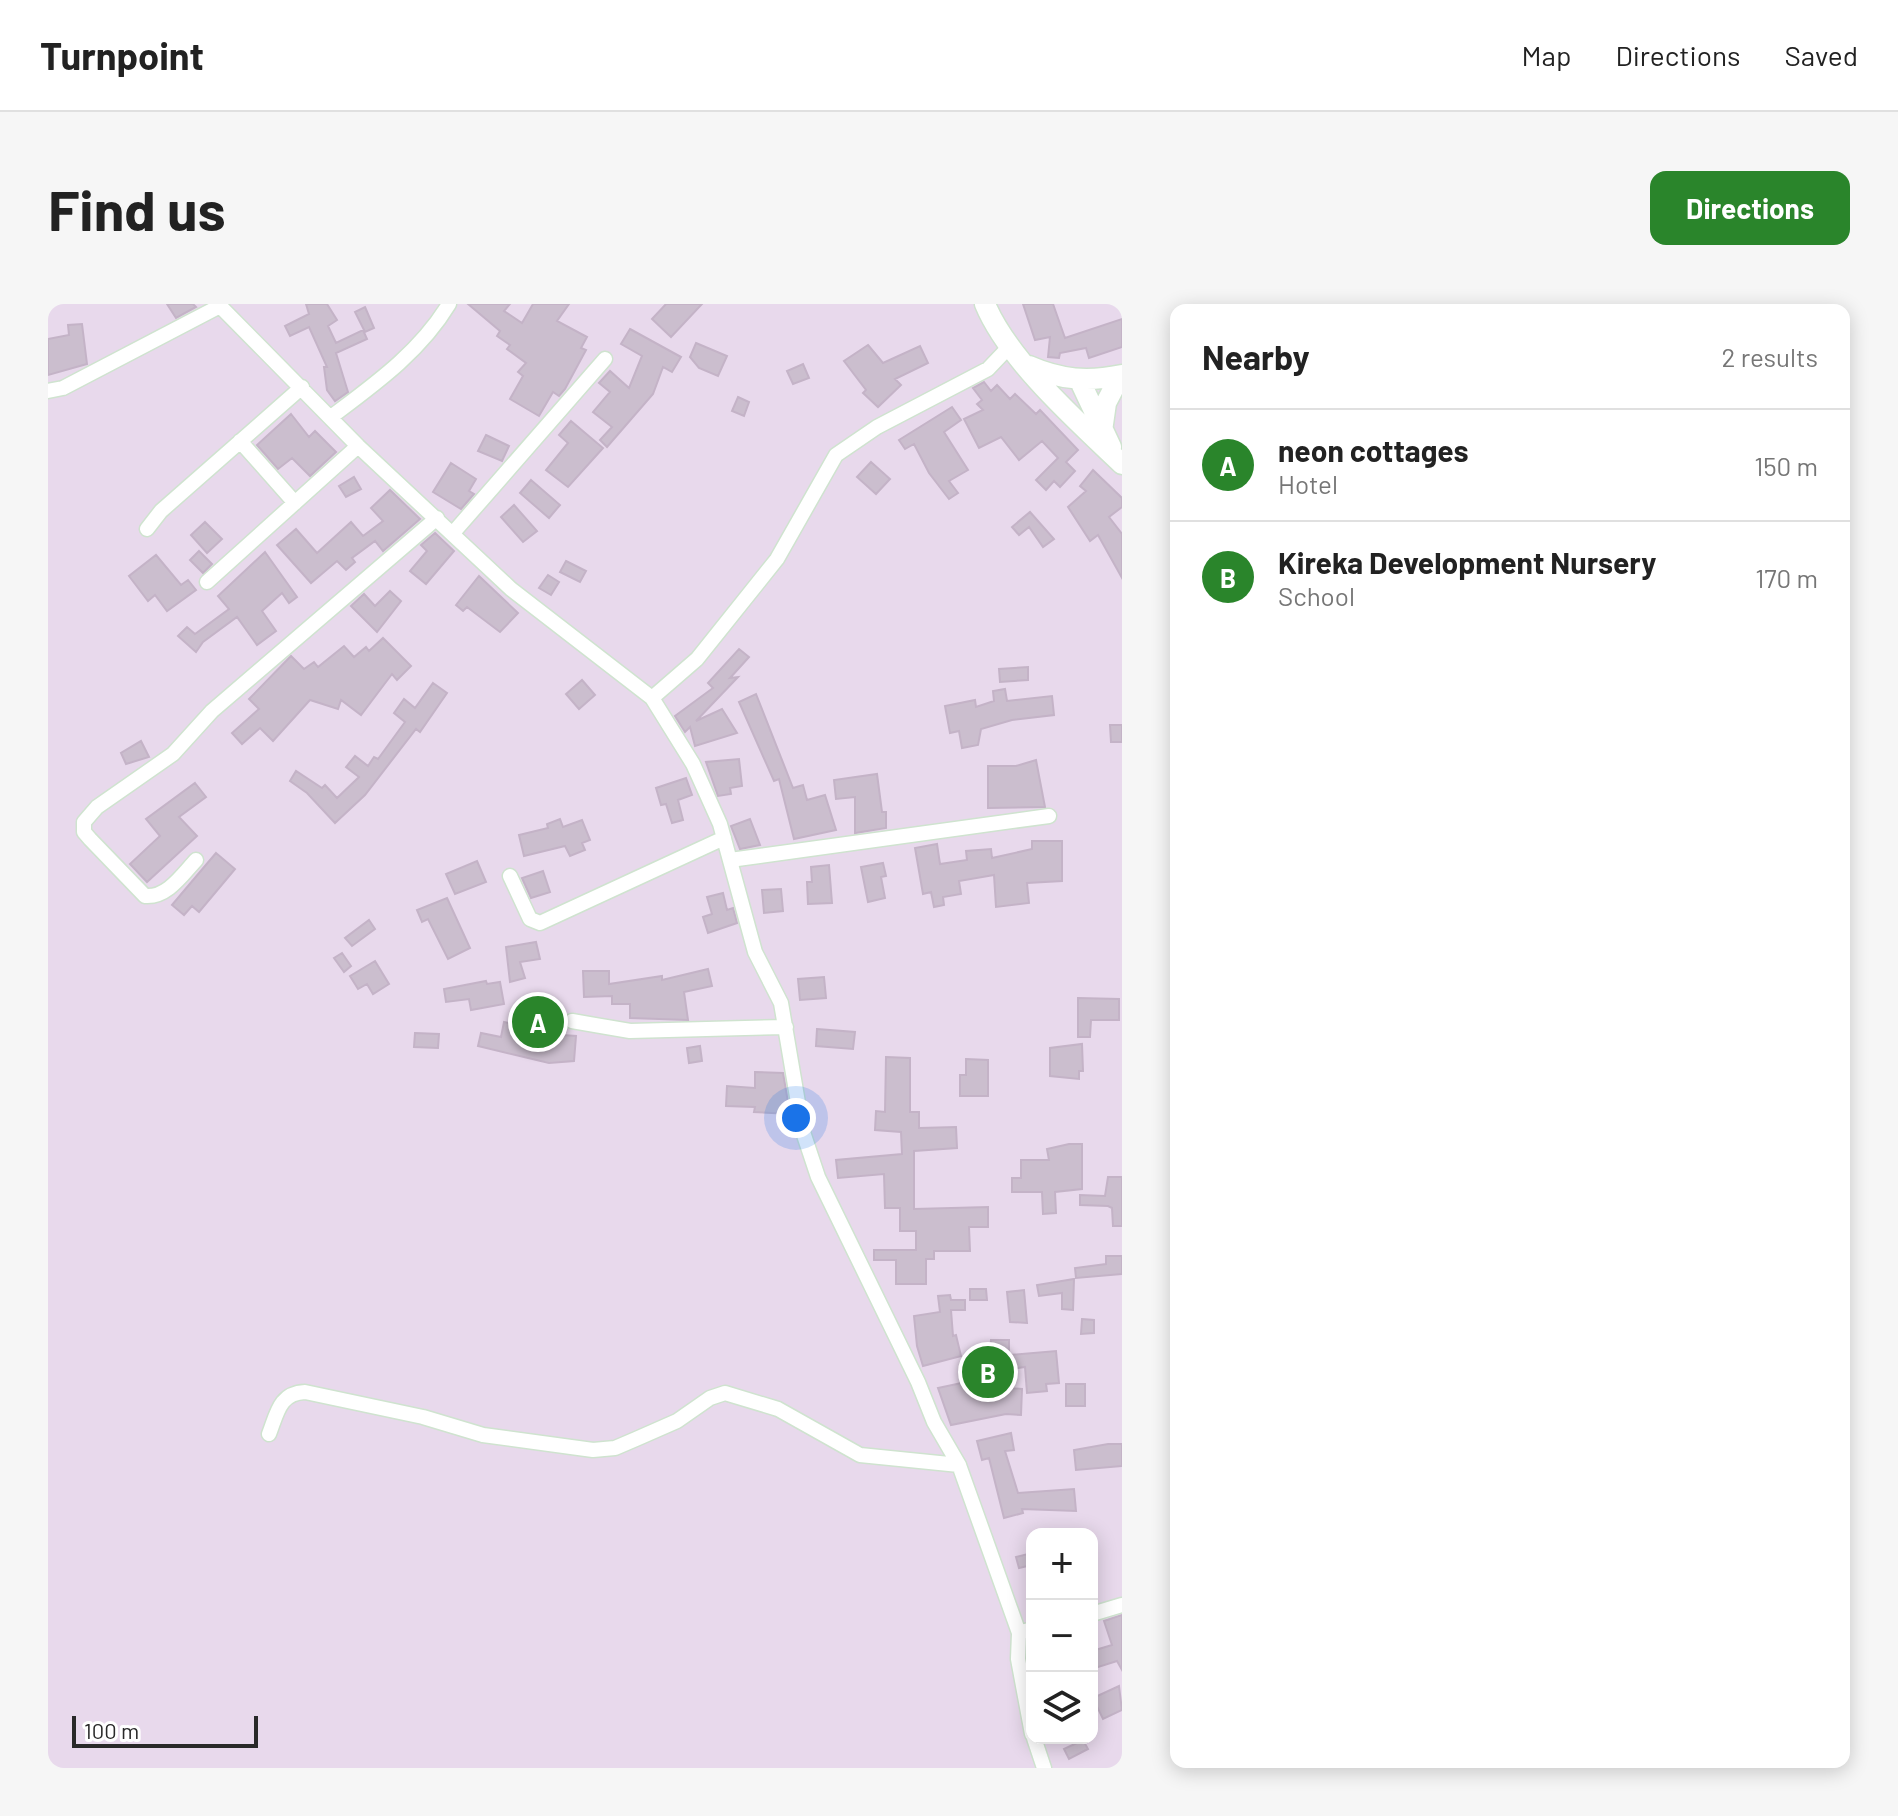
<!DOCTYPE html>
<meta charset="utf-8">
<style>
:root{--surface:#fff;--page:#f6f6f6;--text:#222;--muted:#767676;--line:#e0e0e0;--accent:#2a852b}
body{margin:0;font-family:Barlow,sans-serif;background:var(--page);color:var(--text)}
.controls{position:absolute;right:24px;bottom:24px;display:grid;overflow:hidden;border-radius:16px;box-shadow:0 4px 20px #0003}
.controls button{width:72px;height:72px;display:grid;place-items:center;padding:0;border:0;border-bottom:2px solid var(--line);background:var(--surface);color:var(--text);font:40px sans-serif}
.scale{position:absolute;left:24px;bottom:20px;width:186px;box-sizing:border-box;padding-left:8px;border:4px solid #292929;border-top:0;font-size:22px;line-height:28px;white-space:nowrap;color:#292929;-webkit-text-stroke:6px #fff;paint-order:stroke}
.you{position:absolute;left:748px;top:814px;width:28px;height:28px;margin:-20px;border:6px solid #fff;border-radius:50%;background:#1a73e8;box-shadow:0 0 0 12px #1a73e833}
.badge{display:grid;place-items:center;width:52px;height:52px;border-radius:50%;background:var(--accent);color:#fff;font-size:26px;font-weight:700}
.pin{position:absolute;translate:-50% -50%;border:4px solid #fff;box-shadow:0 2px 8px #0006}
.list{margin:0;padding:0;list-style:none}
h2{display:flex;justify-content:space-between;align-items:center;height:104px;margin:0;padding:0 32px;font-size:34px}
h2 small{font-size:26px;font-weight:400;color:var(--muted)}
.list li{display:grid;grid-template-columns:52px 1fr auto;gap:24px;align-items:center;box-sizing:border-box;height:112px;padding:0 32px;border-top:2px solid var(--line)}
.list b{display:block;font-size:30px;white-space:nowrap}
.list p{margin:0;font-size:26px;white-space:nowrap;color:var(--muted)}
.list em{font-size:26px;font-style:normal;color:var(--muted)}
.icon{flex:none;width:44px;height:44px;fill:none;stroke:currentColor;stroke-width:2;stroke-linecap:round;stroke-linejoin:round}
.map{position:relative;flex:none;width:1074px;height:1464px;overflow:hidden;border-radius:16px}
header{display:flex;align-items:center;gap:48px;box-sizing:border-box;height:112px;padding:0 40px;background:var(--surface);border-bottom:2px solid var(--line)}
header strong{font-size:38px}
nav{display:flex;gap:44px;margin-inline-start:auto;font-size:28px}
.intro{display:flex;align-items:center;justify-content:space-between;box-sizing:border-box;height:192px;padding:0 48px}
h1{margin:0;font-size:56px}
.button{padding:20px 36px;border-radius:16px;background:var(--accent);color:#fff;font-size:28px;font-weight:700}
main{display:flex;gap:48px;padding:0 48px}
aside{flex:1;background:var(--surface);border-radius:16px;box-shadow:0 4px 20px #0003}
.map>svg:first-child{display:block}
.building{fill:#cbbece;stroke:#c4b3c7;stroke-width:2}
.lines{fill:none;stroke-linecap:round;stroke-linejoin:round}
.street-casing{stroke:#cfe3cf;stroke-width:17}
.secondary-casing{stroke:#cfe3cf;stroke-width:23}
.street{stroke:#fff;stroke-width:14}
.secondary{stroke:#fff;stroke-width:20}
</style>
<header>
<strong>Turnpoint</strong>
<nav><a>Map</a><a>Directions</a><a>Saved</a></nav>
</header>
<div class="intro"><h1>Find us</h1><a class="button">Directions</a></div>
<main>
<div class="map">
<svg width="1074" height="1464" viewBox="0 0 1074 1464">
<rect width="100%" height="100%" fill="#e8d9ec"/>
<path class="building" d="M119,0H145L148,3L128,14Z
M258,0H279L289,16L280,22L288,39L315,26L319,35L288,49L300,88L287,97L279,86L276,63H279L261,23L242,32L237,22L261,10Z
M420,0H462L456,7L474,19L485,0H521L509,17L539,33L533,44L538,46L517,85L511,92L505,88L491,112L462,95L475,72L470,68L478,59L459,45L462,41L449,32L452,27Z
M618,0H654L623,33L604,15Z
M975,0H1005L1017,34L1074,15V43L1041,54L1038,44L1012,49L1011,54L1000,53L1002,33L987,36Z
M317,3L326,24L317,28L307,8Z
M34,20L39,60L0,71V35L21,31L20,21Z
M582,25L633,53L624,68L615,63L605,90L559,143L552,136L564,123L545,108L562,88L551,79L562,67L581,84L594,52L573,40Z
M648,39L679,52L670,72L651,64L642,53Z
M820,41L835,59L872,42L880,59L847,75L853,81L830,103L815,89L818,86L796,57Z
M755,60L761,74L745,80L739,67Z
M936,78L943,87L949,81L962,95L967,90L988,110L992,106L1030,146L1018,158L1027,167L1012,183L1006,177L998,186L988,176L1010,154L994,137L971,156L953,133L931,144L916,115L935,106L929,100L934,96L925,84Z
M690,93L701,98L696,112L684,107Z
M904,103L913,116L896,128L920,166L901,177L910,189L901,195L881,169L866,140L857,145L851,136Z
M243,110L261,133L267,127L288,148L262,172L244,154L230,165L209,141Z
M523,117L555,144L520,183L498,166L520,139L511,131Z
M438,131L461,142L454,157L430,147Z
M823,158L842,175L828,190L809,173Z
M403,159L428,175L421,187L426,190L413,205L385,188Z
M1045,166L1074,194V203L1061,213L1074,230V274L1050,231L1042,237L1020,203L1038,187L1032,182Z
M306,173L313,185L298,193L291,182Z
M483,176L512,201L501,214L472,189Z
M342,186L372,215L335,247L327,237L304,254L307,258L298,266L289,257L263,279L229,241L248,225L269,249L303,218L315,232L335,217L323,204Z
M466,201L489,227L475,238L453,213Z
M982,208L1006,235L995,243L981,223L971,231L964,223Z
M157,218L174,235L159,249L143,231Z
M387,229L406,247L378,280L362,267L379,247L373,241Z
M151,247L164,260L155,269L142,256Z
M217,248L249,293L241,299L234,289L214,307L228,327L209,341L189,313L155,338L148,348L130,332L139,323L147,330L181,305L170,292Z
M108,251L133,281L140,276L148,286L119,307L107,291L100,297L81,272Z
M518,257L538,267L532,278L512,268Z
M500,271L511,278L503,291L491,284Z
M431,272L470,309L452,328L419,303L415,307L408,301Z
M342,287L353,297L329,328L303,302L316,290L327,302Z
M335,334L363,362L349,376L344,370L313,411L293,396L290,405L262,396L225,437L212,424L194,440L184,429L211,405L201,395L243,352L256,365L266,358L270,363L296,342L306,353L318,343L321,347Z
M691,345L701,353L682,374L690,373L648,417L674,405L689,429L647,442L642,423L637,428L627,412L665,384L660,379Z
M980,363V376L952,378L951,365Z
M534,376L547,391L531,405L518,390Z
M385,379L399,389L372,428L368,425L317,491L287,519L259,489L242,477L248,467L274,484L277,481L289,494L311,473L298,463L307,452L320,462L326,453L330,455L357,418L346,409L356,395L367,404Z
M957,385L959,397L1004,392L1006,411L964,416L933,425L930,441L914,444L911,427L902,429L897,402L927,396L928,403L946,397L945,387Z
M708,390L745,484L755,481L759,496L777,491L788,526L746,535L731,475L726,477L691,398Z
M1062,421H1074V438H1063Z
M93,437L101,453L78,460L73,449Z
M691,455L694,482L682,484L683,490L670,492L658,458Z
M988,456L997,503L940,504V462H968Z
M829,470L834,508H838V524L807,529V493L788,495L786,476Z
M638,474L644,491L630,496L635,516L624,519L618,500L613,501L608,484Z
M147,479L158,493L131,513L149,532L99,578L82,560L112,532L98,515Z
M512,515L515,523L534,516L542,536L534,539L537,546L522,552L517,542L476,552L471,531L500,524L499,520Z
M702,515L712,541L692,545L683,522Z
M984,537H1014V577L979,579L981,599L948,603L946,571L911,577L913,590L895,593L896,601L886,603L883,588L875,590L867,544L889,540L892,560L919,556L918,547L943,545L944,554L984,545Z
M168,549L187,565L151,608L144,602L136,611L124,601Z
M429,557L438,578L407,590L398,570Z
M835,559L838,572L833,573L837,594L820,598L813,563Z
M781,561L784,599L760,600L759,578H764L763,563Z
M495,567L502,588L483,594L474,574Z
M733,585L735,607L716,609L714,586Z
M675,589L679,606L685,604L689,619L660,629L655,613L664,610L659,593Z
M399,594L422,644L400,655L380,615L374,618L369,606Z
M321,616L327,625L304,642L297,634Z
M488,638L492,655L472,658L477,674L462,678L458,643Z
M294,649L303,662L296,668L286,654Z
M327,657L341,680L325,690L319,680L310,685L302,672Z
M660,665L664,682L636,688L640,716L582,714V700H564V692L536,693L535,667H561V680L614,672V676Z
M776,673L778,694L752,696L750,675Z
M438,677L439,680L452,678L456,700L423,706L421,695L398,698L396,685Z
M1030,694L1071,695V716H1043L1042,733H1030Z
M456,718L485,724L484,729L528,732L526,757L501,759L430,742L433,729L453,733Z
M769,725L807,728L805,745L768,742Z
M367,729L391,730L390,744L366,743Z
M1034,740L1035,767H1031V775L1002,772V744Z
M652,742L654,757L641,759L639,744Z
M838,753L862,754V808H871V824L908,823L909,844L866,847V905L940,903V923H921L922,947H886V955H878V980H848V956H826V946H868V927H852V904H837L836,870L790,874L788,856L854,850L853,828L827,826L828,807L837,808Z
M918,755L940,756V792H912V771H918Z
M707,768L735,769L742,810L706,808L707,803L678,802L679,782L707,784Z
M1021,840H1034V885L1007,888L1008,909L995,910L994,888H964V874H973V856H1001L999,845Z
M1060,873H1074V922H1065L1064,904L1060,902L1032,901V891L1057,892Z
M1058,952H1074V970L1028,974L1027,964L1058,960Z
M1026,975L1025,1006L1014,1005V989L991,992L989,981Z
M922,985H938L939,996H922Z
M976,986L979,1019L962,1018L959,988Z
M902,991L903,996H917V1006H903L905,1032L908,1031L913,1052L875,1062L869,1042L866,1012L892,1008L890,992Z
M1034,1015L1046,1016V1029L1033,1030Z
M943,1036H961V1051L1008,1047L1011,1079L998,1080L999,1087L979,1089L977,1063L957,1066L959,1084L974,1085L973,1111L958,1110L903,1121L890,1084L923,1077L921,1057L942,1054Z
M1018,1080H1037V1102H1018Z
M963,1129L966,1146L957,1147L970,1189L1026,1185L1028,1207L974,1205L975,1209L956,1214L941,1154L934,1156L929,1137Z
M1060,1140H1074V1162L1028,1166L1026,1146Z
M984,1249V1261L971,1264L968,1253Z
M1074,1311V1366L1069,1357L1044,1365V1347L1064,1341L1056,1317Z
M1071,1382L1074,1406L1055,1415L1045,1394Z
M1035,1436L1040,1445L1021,1455L1016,1445Z"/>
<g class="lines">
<g class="street-casing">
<path id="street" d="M170,0L310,142L463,285L604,394L645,460L672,520L707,648L733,699L755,828L770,873L870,1078L886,1118L911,1161L971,1329L984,1325
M0,87L15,84L172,2
M283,113C327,80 372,48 401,0
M192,137L247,199
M99,225L113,207L254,83
M405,229L557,55
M159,278L310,142
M604,394L649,355L729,255L788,151L829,123L940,65L961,43
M148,556C134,571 119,594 97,592L42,535L36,528V518L49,503L125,450L164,407L389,214
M682,556L1001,512
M462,572L482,615L492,619L676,534
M524,717L582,727L738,723
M221,1130C229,1110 231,1089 257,1088L375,1113L435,1131L545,1146L567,1144L588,1135L629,1117L662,1094L677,1089L730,1105L812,1151L911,1161
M1044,1310L1074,1301
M971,1329L970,1355L984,1430
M986,1434L996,1464"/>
</g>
<g class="secondary-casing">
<path id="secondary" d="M937,0C960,56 1030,118 1074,160
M981,62C1013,76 1040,78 1074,71
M1032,77L1063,143
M1054,127L1058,99L1072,72"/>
</g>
<use href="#street" class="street"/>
<use href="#secondary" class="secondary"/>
</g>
</svg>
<div class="controls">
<button>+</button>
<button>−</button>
<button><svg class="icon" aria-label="layers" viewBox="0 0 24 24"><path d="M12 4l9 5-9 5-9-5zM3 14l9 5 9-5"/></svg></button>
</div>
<div class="scale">100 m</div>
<div class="you"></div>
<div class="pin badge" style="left:490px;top:718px">A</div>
<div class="pin badge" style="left:940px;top:1068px">B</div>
</div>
<aside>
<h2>Nearby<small>2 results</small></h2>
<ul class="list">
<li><span class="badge">A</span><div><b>neon cottages</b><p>Hotel</p></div><em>150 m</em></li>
<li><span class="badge">B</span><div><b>Kireka Development Nursery</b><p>School</p></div><em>170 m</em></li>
</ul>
</aside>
</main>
